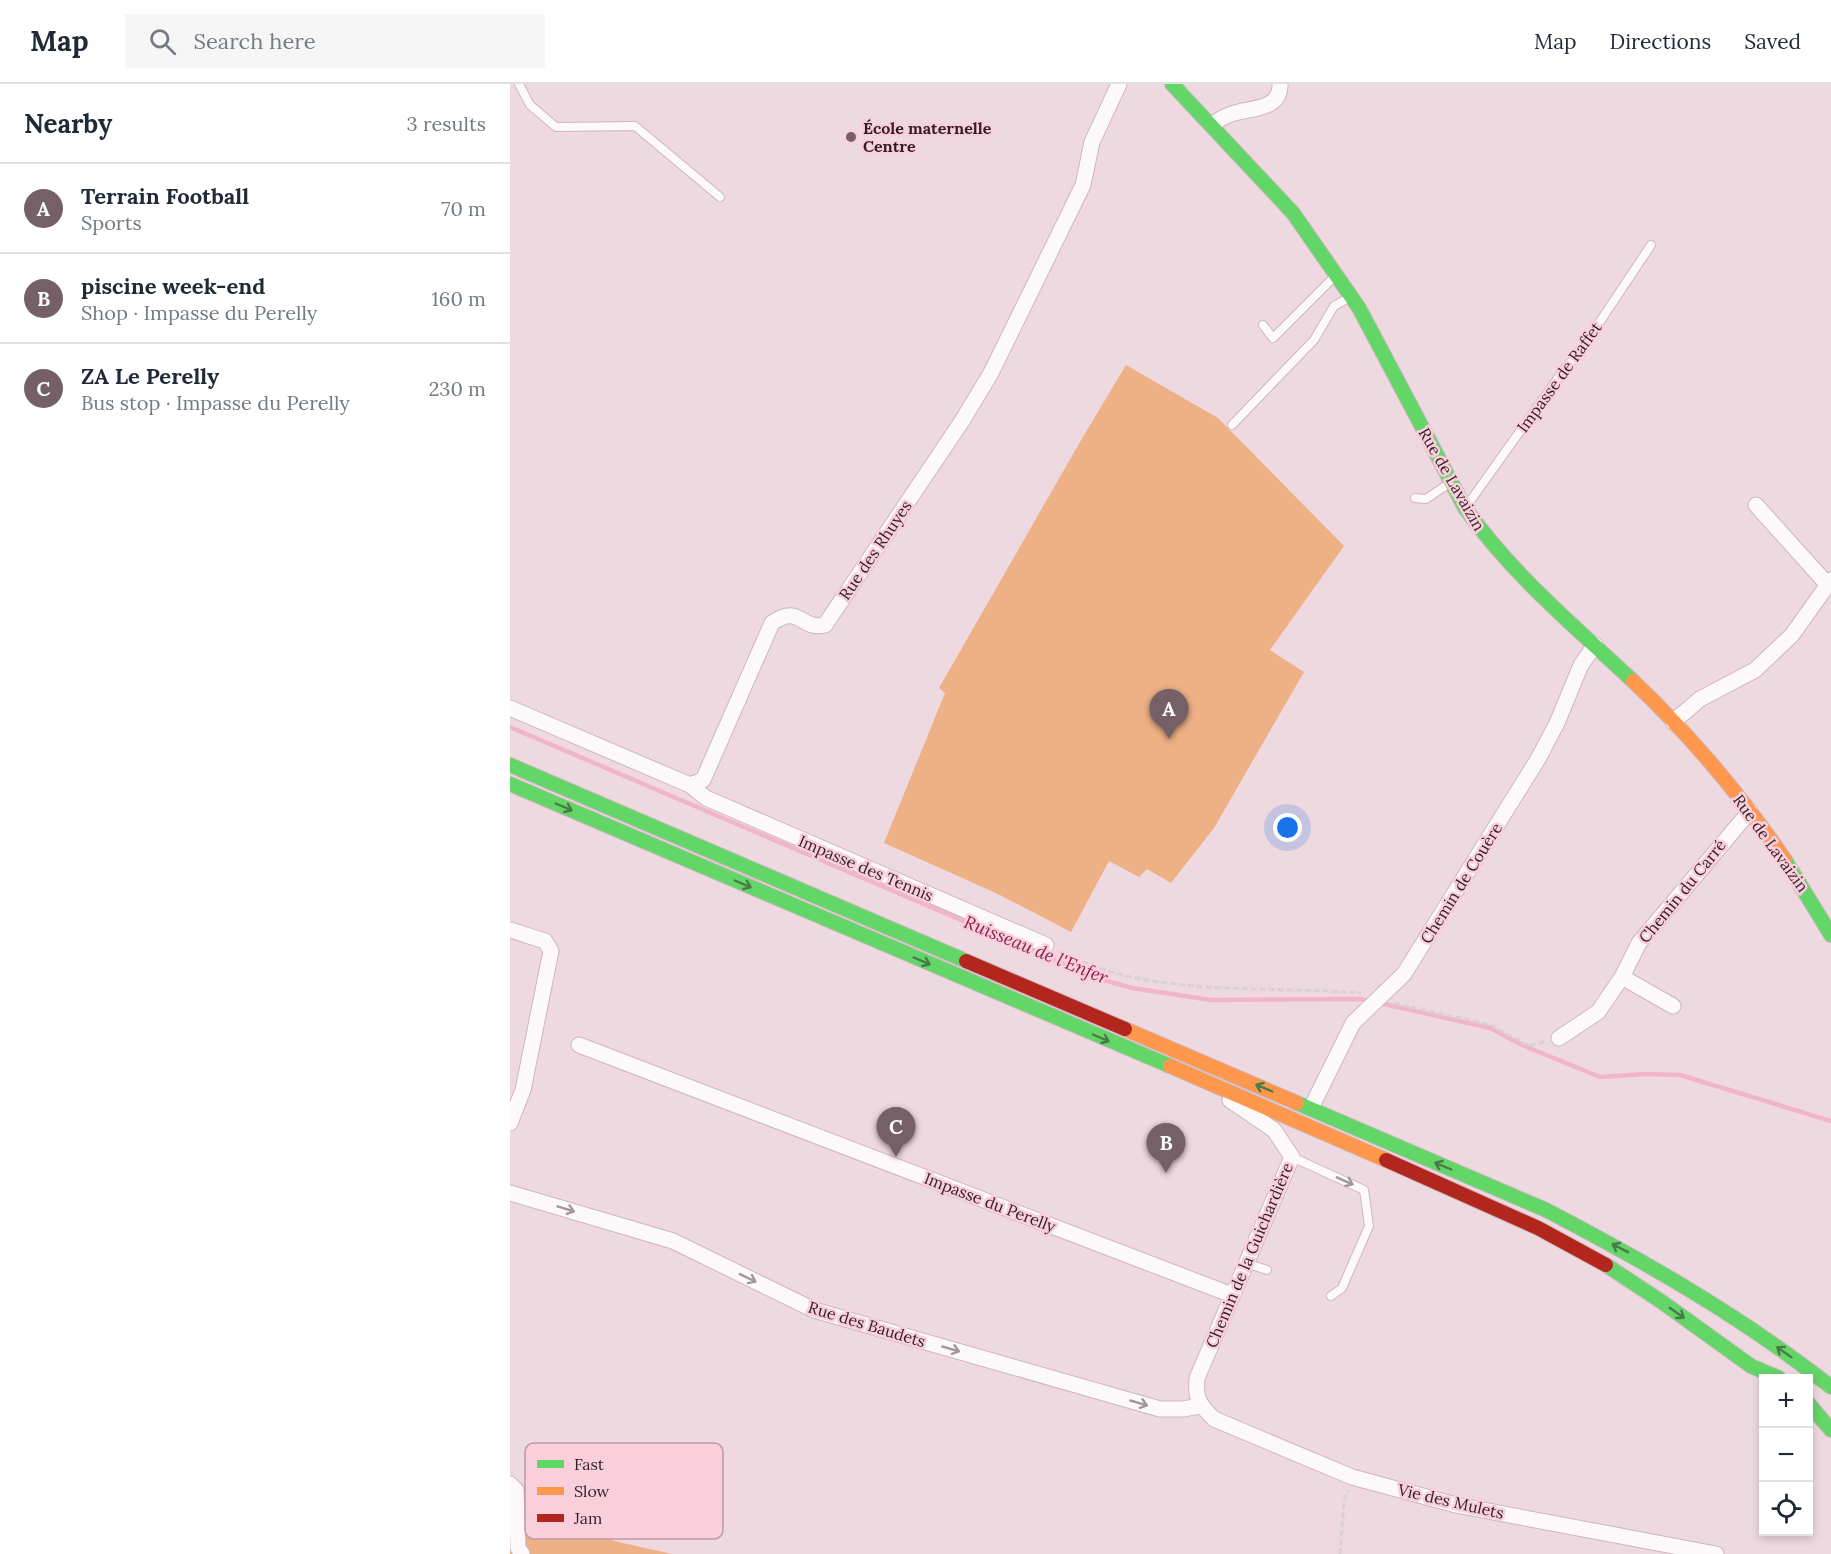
<!DOCTYPE html>
<meta charset="utf-8">
<style>
:root{--surface:#fff;--page:#f6f6f7;--text:#1f2937;--muted:#747a83;--line:#e0e1e3;--accent:#746066}
body{margin:0;font-family:Lora,serif;background:var(--page);color:var(--text)}
.controls{position:absolute;right:18px;bottom:18px;display:grid;overflow:hidden;border-radius:0px;box-shadow:0 3px 9px #0003}
.controls button{width:54px;height:54px;display:grid;place-items:center;padding:0;border:0;border-bottom:2px solid var(--line);background:var(--surface);color:var(--text);font:30px sans-serif}
.you{position:absolute;left:778px;top:744px;width:21px;height:21px;margin:-15px;border:4px solid #fff;border-radius:50%;background:#1a73e8;box-shadow:0 0 0 9px #1a73e833}
.badge{display:grid;place-items:center;width:39px;height:39px;border-radius:50%;background:var(--accent);color:#fff;font-size:20px;font-weight:700}
.pin{position:absolute;translate:-50% -50px;filter:drop-shadow(0 2px 3px #0008)}
.pin::after{content:'';position:absolute;top:32px;width:21px;height:18px;background:inherit;clip-path:polygon(0 0,100% 0,50% 100%)}
.list{margin:0;padding:0;list-style:none}
h2{display:flex;justify-content:space-between;align-items:center;height:78px;margin:0;padding:0 24px;font-size:26px}
h2 small{font-size:20px;font-weight:400;color:var(--muted)}
.list li{display:grid;grid-template-columns:39px 1fr auto;gap:18px;align-items:center;box-sizing:border-box;height:90px;padding:0 24px;border-top:2px solid var(--line)}
.list b{display:block;font-size:22px;white-space:nowrap}
.list p{margin:0;font-size:20px;white-space:nowrap;color:var(--muted)}
.list em{font-size:20px;font-style:normal;color:var(--muted)}
.icon{flex:none;width:33px;height:33px;fill:none;stroke:currentColor;stroke-width:2;stroke-linecap:round;stroke-linejoin:round}
.map{position:relative;flex:none;width:1321px;height:1470px;overflow:hidden}
header{display:flex;align-items:center;gap:36px;box-sizing:border-box;height:84px;padding:0 30px;background:var(--surface);border-bottom:2px solid var(--line)}
header strong{font-size:28px}
nav{display:flex;gap:33px;margin-inline-start:auto;font-size:21px}
.search{width:420px;height:54px;background:var(--page);display:flex;align-items:center;gap:15px;box-sizing:border-box;padding:0 21px;border-radius:0px;color:var(--muted);font-size:22px}
main{display:flex}
aside{flex:1;background:var(--surface)}
.map>svg:first-child{display:block}
.green{fill:#eeb085}
.lines{fill:none;stroke-linecap:round;stroke-linejoin:round}
.stream{stroke:#f1b5c8;stroke-width:4.5}
.lane-casing{stroke:#cbb7bd;stroke-width:10}
.street-casing{stroke:#cbb7bd;stroke-width:17}
.fast-casing{stroke:#cbb7bd;stroke-width:16}
.slow-casing{stroke:#cbb7bd;stroke-width:16}
.jam-casing{stroke:#cbb7bd;stroke-width:16}
.path{stroke:#d9d2d4;stroke-width:3;stroke-dasharray:6 3;stroke-linecap:butt}
.lane{stroke:#fdf9fa;stroke-width:8}
.street{stroke:#fdf9fa;stroke-width:15}
.fast{stroke:#63d668;stroke-width:14}
.slow{stroke:#ff974d;stroke-width:14}
.jam{stroke:#b3261e;stroke-width:14}
.oneway{stroke:#4a7a46}
.oneway2{stroke:#a2979a}
.poi-dot{fill:#746066;stroke:#f9cfdc;stroke-width:2}
.labels{text-anchor:middle;stroke-width:5;stroke-linejoin:round;paint-order:stroke}
.poi-label{font-size:16px;font-weight:bold;fill:#321f25;stroke:#f9cfdc;text-anchor:start}
.street-label{font-size:16px;fill:#321f25;stroke:#f9cfdc}
.water-label{font-size:18px;font-style:italic;fill:#8e2051;stroke:#f9cfdc}
.key{fill:#f9cfdc;stroke:#bd9aa5;stroke-width:1.5}
.key-label{font-size:16px;fill:#321f25}
</style>
<header>
<strong>Map</strong>
<div class="search"><svg class="icon" aria-label="search" viewBox="0 0 24 24"><circle cx="10" cy="10" r="6"/><path d="M15 15l6 6"/></svg>Search here</div>
<nav><a>Map</a><a>Directions</a><a>Saved</a></nav>
</header>
<main>
<aside>
<h2>Nearby<small>3 results</small></h2>
<ul class="list">
<li><span class="badge">A</span><div><b>Terrain Football</b><p>Sports</p></div><em>70 m</em></li>
<li><span class="badge">B</span><div><b>piscine week-end</b><p>Shop · Impasse du Perelly</p></div><em>160 m</em></li>
<li><span class="badge">C</span><div><b>ZA Le Perelly</b><p>Bus stop · Impasse du Perelly</p></div><em>230 m</em></li>
</ul>
</aside>
<div class="map">
<svg width="1321" height="1470" viewBox="0 0 1321 1470">
<rect width="100%" height="100%" fill="#efd9e0"/>
<path class="green" d="M616,281L708,334L834,462L760,566L794,588L704,744L661,799L637,785L629,793L599,777L561,848L488,810L374,759L435,609L429,604L570,358Z
M0,1405L104,1457L162,1470H0Z"/>
<g class="lines">
<path class="stream" d="M0,643L587,894L622,904L701,916L851,915L861,918
M870,919L980,944L1012,961L1090,993L1136,990L1170,991L1321,1037"/>
<g class="lane-casing">
<path id="lane" d="M9,0L20,21L46,43L125,42L210,113
M753,241L763,254L825,192
M722,341L804,256L824,222L840,213
M905,414L916,415L940,399
M956,423L1055,284L1067,272L1141,161
M782,1073L854,1106L859,1142L832,1204L821,1212
M736,1179L757,1186"/>
</g>
<g class="street-casing">
<path id="street" d="M702,41C707,37 713,33 719,31C737,23 771,28 770,0
M1246,421L1317,500L1321,502
M0,624L180,701L193,696L262,539C290,519 291,547 315,541L452,337L481,289L573,101L582,58L609,0
M1163,638L1190,615L1245,586L1282,551L1321,496
M180,701L196,714L536,861
M0,846L35,857L41,867L13,1006L0,1039
M1112,893L1163,922
M1049,954L1088,928L1112,893L1129,859L1240,727
M69,961L722,1211
M720,1016L764,1046L782,1073L687,1294C685,1315 689,1320 704,1335L842,1393L946,1421L1206,1470
M801,1024L843,939L894,890L1028,675L1047,639L1071,581L1085,561
M0,1109L163,1157L304,1226L650,1325H673L690,1322
M0,1400L6,1406L8,1464L12,1470"/>
</g>
<g class="fast-casing">
<path id="fast" d="M662,0L783,129L849,224L955,424C1002,490 1064,542 1123,597
M0,681L456,877
M0,700L660,982
M1275,776L1321,851
M787,1019L1036,1126C1136,1178 1232,1233 1321,1303
M1096,1181L1152,1218L1241,1282L1269,1294
M1298,1319L1321,1346"/>
</g>
<g class="slow-casing">
<path id="slow" d="M1123,597C1181,652 1230,710 1275,776
M615,945L787,1019
M660,982L876,1076"/>
</g>
<g class="jam-casing">
<path id="jam" d="M456,877L615,945
M876,1076L1028,1144L1096,1181"/>
</g>
<path class="path" d="M548,867C572,878 597,888 622,893C697,909 776,903 851,909
M884,919L981,941L1019,962L1037,957
M830,1470L834,1417L838,1406"/>
<use href="#lane" class="lane"/>
<use href="#street" class="street"/>
<use href="#fast" class="fast"/>
<use href="#slow" class="slow"/>
<use href="#jam" class="jam"/>
</g>
<defs><path id="oneway-shaft" d="M-6 0H5M1.5-3L5.5 0L1.5 3" fill="none" stroke-width="1.6" stroke-linecap="round" stroke-linejoin="round" transform="scale(1.5)"/></defs>
<g class="oneway">
<use href="#oneway-shaft" transform="translate(54 723) rotate(23)"/>
<use href="#oneway-shaft" transform="translate(233 800) rotate(23)"/>
<use href="#oneway-shaft" transform="translate(412 877) rotate(23)"/>
<use href="#oneway-shaft" transform="translate(591 954) rotate(23)"/>
<use href="#oneway-shaft" transform="translate(754 1004) rotate(-157)"/>
<use href="#oneway-shaft" transform="translate(933 1082) rotate(-157)"/>
<use href="#oneway-shaft" transform="translate(1110 1164) rotate(-153)"/>
<use href="#oneway-shaft" transform="translate(1167 1229) rotate(35)"/>
<use href="#oneway-shaft" transform="translate(1274 1268) rotate(-145)"/>
</g>
<g class="oneway2">
<use href="#oneway-shaft" transform="translate(835 1097) rotate(24)"/>
<use href="#oneway-shaft" transform="translate(56 1125) rotate(17)"/>
<use href="#oneway-shaft" transform="translate(238 1194) rotate(26)"/>
<use href="#oneway-shaft" transform="translate(441 1265) rotate(16)"/>
<use href="#oneway-shaft" transform="translate(629 1319) rotate(16)"/>
</g>
<circle class="poi-dot" cx="341" cy="53" r="6"/>
<g class="labels">
<g class="poi-label">
<text x="353" y="50">École maternelle<tspan x="353" dy="18">Centre</tspan></text>
</g>
<g class="street-label">
<text transform="translate(1049 293) rotate(-54)" y="6">Impasse de Raffet</text>
<text transform="translate(942 395) rotate(60)" y="6">Rue de Lavaizin</text>
<text transform="translate(365 466) rotate(-56)" y="6">Rue des Rhuyes</text>
<text transform="translate(1261 759) rotate(54)" y="6">Rue de Lavaizin</text>
<text transform="translate(356 784) rotate(23)" y="6">Impasse des Tennis</text>
<text transform="translate(951 799) rotate(-58)" y="6">Chemin de Couère</text>
<text transform="translate(1172 807) rotate(-51)" y="6">Chemin du Carré</text>
<text transform="translate(480 1118) rotate(21)" y="6">Impasse du Perelly</text>
<text transform="translate(739 1171) rotate(-67)" y="6">Chemin de la Guichardière</text>
<text transform="translate(357 1240) rotate(17)" y="6">Rue des Baudets</text>
<text transform="translate(941 1417) rotate(13)" y="6">Vie des Mulets</text>
</g>
<g class="water-label">
<text transform="translate(526 866) rotate(22)" y="6">Ruisseau de l'Enfer</text>
</g>
</g>
<rect x="15" y="1359" width="198" height="96" rx="9" class="key"/>
<rect x="27" y="1376" width="27" height="8" fill="#63d668"/>
<rect x="27" y="1403" width="27" height="8" fill="#ff974d"/>
<rect x="27" y="1430" width="27" height="8" fill="#b3261e"/>
<g class="key-label">
<text x="64" y="1386">Fast</text>
<text x="64" y="1413">Slow</text>
<text x="64" y="1440">Jam</text>
</g>
</svg>
<div class="controls">
<button>+</button>
<button>−</button>
<button><svg class="icon" aria-label="locate" viewBox="0 0 24 24"><circle cx="12" cy="12" r="6"/><path d="M12 2v4M12 18v4M2 12h4M18 12h4"/></svg></button>
</div>
<div class="you"></div>
<div class="pin badge" style="left:659px;top:655px">A</div>
<div class="pin badge" style="left:656px;top:1089px">B</div>
<div class="pin badge" style="left:386px;top:1073px">C</div>
</div>
</main>
